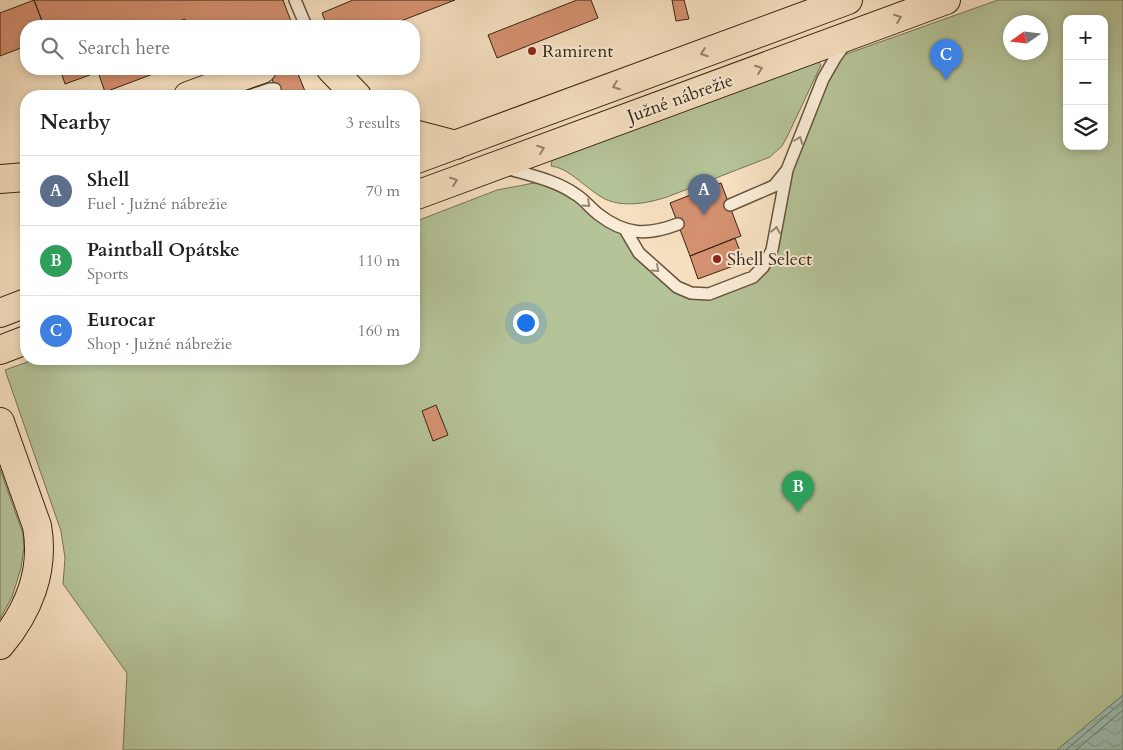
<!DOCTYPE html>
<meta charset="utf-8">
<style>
:root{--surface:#fff;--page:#f2f2f2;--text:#202124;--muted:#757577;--line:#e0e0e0;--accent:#0b8043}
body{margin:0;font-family:Cardo,serif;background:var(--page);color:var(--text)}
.controls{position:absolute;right:15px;top:15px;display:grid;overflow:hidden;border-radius:10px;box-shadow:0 2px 8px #0003}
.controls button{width:45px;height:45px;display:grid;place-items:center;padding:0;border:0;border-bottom:1px solid var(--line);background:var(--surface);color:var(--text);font:25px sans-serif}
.compass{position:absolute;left:1003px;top:15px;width:45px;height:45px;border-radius:50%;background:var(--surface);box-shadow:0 2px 8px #0003;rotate:256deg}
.you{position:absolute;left:525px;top:322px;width:18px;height:18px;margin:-12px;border:4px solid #fff;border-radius:50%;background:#1a73e8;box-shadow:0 0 0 8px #1a73e833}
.badge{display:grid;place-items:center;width:32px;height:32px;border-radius:50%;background:var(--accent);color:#fff;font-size:16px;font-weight:700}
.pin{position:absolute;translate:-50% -41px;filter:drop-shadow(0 1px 2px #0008)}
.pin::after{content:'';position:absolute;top:26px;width:18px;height:15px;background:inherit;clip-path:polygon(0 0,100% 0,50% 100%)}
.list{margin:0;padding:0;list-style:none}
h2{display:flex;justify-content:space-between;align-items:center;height:65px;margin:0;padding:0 20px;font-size:21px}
h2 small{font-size:16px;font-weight:400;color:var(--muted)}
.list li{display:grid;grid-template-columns:32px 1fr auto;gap:15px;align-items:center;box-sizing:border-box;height:70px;padding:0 20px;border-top:1px solid var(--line)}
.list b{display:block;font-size:19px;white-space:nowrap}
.list p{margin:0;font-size:16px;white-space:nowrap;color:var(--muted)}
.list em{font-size:16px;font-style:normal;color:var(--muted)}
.icon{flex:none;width:28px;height:28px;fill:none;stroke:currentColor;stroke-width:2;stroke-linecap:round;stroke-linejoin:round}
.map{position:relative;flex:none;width:1123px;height:750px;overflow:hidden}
.search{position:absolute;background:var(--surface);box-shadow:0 2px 8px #0003;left:20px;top:20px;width:400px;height:55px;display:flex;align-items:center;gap:12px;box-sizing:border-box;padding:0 18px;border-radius:20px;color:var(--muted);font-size:19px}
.panel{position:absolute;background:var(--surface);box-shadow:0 2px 8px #0003;left:20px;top:90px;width:400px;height:275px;border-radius:20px}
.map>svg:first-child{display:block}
.green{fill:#b5c398;stroke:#767454;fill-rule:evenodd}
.water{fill:url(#water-waves);stroke:#748172}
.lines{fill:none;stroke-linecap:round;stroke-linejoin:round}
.shore{stroke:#6a7262;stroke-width:1}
.building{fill:#d59171;stroke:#372611}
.service-casing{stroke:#67543d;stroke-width:14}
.trunk-casing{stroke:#372611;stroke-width:30}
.service{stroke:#f9ebd6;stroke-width:11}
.trunk{stroke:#f6e0c0;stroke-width:28}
.oneway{stroke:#968368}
.oneway2{stroke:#988874}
.poi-dot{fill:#8f2418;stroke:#f9ebd6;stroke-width:2}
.labels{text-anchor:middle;stroke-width:4;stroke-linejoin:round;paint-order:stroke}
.poi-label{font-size:18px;fill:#372611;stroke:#f9ebd6;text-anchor:start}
.street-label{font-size:18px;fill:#372611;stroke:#f9ebd6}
</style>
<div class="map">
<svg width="1123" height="750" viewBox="0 0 1123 750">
<defs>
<pattern id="water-waves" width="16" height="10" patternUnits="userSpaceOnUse" patternTransform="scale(1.25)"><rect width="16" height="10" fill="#9dbdb2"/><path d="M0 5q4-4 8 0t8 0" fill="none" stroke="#88a298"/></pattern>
</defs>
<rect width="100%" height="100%" fill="#f6e0c0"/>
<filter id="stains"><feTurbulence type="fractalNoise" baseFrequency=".004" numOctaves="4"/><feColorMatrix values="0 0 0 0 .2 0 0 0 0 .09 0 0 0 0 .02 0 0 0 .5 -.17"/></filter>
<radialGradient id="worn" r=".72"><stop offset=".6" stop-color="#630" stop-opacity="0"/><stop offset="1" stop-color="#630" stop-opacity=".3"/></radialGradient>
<path class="green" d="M998,0H1123V695L1057,750H123L127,673L63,584L65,558L61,531L5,370L36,359H414V222L497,190L550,180L626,231L677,287L709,294L763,267L787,170L835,58ZM1067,19H1104V146H1067ZM1010,22H1040V52H1010Z
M817,60L821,65L788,135L782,146L770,157L667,197C648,203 624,208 605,199C597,195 589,188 582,183C572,175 564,168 551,166L552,160Z
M0,469L23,534L24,547L21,568L12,597L0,619Z"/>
<path class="water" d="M1123,695V750H1057Z"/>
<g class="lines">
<path class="shore" d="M1066,750L1123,701
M1076,750L1123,710"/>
</g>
<path class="building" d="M34,0H283L292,24L286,26H187L185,19L165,26H44Z
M34,0L44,26H26V46L0,56V13Z
M353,0H455L388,26H327L322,13Z
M577,0H591L598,18L497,58L488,35Z
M672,0H684L689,19L676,21Z
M60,69H151L153,74L105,92L98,72L65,84Z
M291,69H296L307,96H278L271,76Z
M721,183L741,236L690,256L670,203Z
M735,238L744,262L698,279L690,256Z
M436,405L448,435L433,441L422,411Z"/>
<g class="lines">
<g class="service-casing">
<path id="service" d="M295,0L306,26
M249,96L270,89H275
M506,168C529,175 555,180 575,194C584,199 590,208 598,214C625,235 647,236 678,224
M730,205L774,186L787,170L823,79L835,58L845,44
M626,231L639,253L677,287L691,293L709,294L753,277L763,267L772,250L787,170"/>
</g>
<g class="trunk-casing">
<path id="trunk" d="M331,69L357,96
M188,96L262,69
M414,134L456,145
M414,160L848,0
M0,179L26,177
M414,196L946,0
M0,313L26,303
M0,350L26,340
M0,422L37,526C45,571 28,612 0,645"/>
</g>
<use href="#service" class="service"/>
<use href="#trunk" class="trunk"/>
</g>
<defs><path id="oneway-chevron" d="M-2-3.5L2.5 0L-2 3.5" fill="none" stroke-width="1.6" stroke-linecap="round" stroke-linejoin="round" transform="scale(1.25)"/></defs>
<g class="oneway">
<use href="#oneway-chevron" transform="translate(898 18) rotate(-20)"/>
<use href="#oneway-chevron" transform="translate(704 53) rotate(160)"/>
<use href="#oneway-chevron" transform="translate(759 69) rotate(-20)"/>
<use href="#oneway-chevron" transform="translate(616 86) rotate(160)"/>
<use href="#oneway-chevron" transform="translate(541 149) rotate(-20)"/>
<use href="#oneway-chevron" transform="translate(454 181) rotate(-21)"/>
</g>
<g class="oneway2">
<use href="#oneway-chevron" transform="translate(799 140) rotate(-69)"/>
<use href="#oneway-chevron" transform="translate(587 204) rotate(42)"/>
<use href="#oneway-chevron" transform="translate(776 230) rotate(-80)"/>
<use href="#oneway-chevron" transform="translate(656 269) rotate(42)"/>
</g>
<g class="poi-dot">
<circle cx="532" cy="51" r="5"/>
<circle cx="717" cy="259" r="5"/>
</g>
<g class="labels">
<g class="poi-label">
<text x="542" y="57">Ramirent</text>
<text x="727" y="265">Shell Select</text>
</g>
<g class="street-label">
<text transform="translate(680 98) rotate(-20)" y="6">Južné nábrežie</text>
</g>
</g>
<rect width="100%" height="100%" filter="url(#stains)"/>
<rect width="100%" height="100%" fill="url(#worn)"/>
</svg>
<div class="controls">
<button>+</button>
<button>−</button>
<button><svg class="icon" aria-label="layers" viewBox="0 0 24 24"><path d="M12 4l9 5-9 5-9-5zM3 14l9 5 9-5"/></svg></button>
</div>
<svg class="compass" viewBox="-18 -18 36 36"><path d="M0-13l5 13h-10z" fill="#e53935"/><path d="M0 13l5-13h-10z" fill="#757577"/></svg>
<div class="you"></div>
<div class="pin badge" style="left:704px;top:215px;background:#5c6f8a">A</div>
<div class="pin badge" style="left:798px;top:512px;background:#2e9e5b">B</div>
<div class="pin badge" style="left:946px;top:80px;background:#3f7fe0">C</div>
<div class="search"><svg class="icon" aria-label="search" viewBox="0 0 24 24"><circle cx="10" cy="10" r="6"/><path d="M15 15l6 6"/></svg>Search here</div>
<section class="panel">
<h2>Nearby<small>3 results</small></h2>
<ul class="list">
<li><span class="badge" style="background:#5c6f8a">A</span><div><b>Shell</b><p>Fuel · Južné nábrežie</p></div><em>70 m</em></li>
<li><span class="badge" style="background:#2e9e5b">B</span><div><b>Paintball Opátske</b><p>Sports</p></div><em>110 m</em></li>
<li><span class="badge" style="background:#3f7fe0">C</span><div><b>Eurocar</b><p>Shop · Južné nábrežie</p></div><em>160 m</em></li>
</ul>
</section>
</div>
